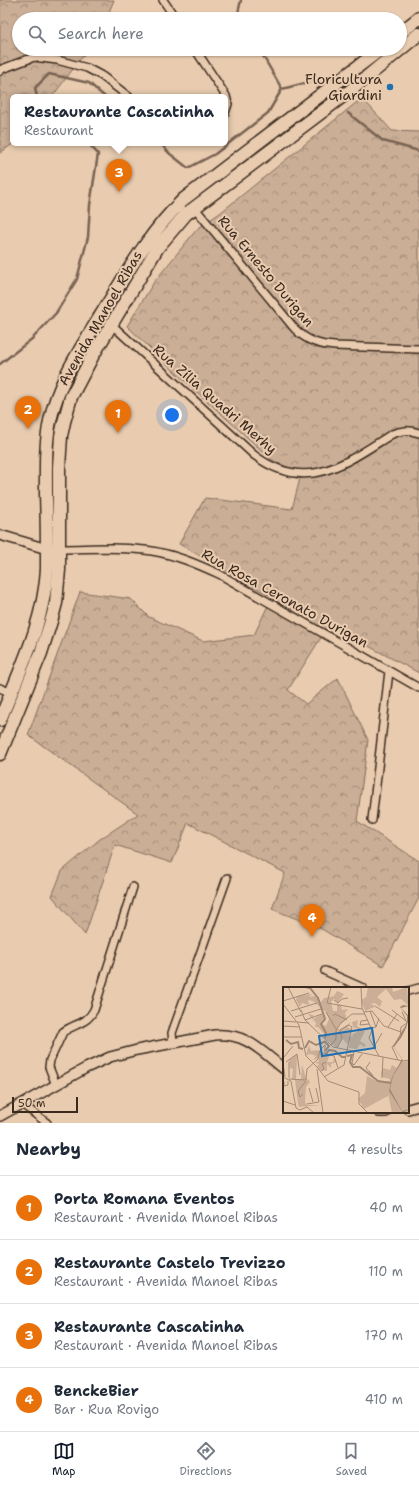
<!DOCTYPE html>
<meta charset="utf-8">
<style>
:root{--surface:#fff;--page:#f6f6f7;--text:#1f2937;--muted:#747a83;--line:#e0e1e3;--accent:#111827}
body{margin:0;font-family:"Shantell Sans",sans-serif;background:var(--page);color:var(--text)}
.scale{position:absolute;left:12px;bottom:10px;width:66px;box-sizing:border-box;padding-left:4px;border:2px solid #3b2a1e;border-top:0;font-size:11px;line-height:14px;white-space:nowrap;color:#3b2a1e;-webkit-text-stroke:3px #e9ccb0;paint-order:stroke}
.you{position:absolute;left:172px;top:415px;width:14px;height:14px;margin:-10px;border:3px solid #fff;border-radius:50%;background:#1a73e8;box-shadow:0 0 0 6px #1a73e833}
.badge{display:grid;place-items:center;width:26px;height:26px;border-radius:50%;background:var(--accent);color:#fff;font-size:13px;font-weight:700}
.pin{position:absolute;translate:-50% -33px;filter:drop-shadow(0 1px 2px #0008)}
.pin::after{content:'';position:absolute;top:21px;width:14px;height:12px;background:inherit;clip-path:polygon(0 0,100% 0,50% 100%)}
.popup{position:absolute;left:10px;top:94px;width:218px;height:52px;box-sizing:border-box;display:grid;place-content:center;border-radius:6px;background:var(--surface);filter:drop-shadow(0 1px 3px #0005);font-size:13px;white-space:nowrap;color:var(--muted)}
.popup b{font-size:15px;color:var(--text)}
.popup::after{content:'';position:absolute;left:50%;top:100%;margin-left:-8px;border:8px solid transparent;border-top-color:var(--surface)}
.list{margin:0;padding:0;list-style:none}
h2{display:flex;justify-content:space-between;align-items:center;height:52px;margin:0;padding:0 16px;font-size:17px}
h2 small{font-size:13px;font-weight:400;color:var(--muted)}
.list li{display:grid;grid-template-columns:26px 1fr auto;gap:12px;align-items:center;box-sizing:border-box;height:64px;padding:0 16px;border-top:1px solid var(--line)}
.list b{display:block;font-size:15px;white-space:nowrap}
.list p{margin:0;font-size:13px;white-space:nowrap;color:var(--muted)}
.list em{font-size:13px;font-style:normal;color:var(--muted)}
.icon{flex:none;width:22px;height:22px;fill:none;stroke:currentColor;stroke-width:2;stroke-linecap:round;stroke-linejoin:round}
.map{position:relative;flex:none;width:419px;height:1123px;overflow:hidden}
.search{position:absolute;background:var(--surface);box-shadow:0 1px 3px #0004;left:12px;right:12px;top:12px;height:44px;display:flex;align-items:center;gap:10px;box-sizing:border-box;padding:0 14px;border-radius:22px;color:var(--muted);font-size:15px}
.sheet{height:308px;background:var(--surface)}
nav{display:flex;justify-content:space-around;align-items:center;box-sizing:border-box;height:56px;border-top:1px solid var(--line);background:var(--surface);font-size:11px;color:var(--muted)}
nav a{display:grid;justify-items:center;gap:2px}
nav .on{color:var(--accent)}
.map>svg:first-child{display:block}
.forest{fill:url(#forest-crowns);stroke:#826c5a}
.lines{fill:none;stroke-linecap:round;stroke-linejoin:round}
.stream{stroke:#786251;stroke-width:2.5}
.minor-casing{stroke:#3b2a1e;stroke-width:10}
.tertiary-casing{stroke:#3b2a1e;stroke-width:12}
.primary-casing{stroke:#3b2a1e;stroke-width:15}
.minor{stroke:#e9ccb0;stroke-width:7}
.tertiary{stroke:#e9ccb0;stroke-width:9}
.primary{stroke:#e9ccb0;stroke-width:12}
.poi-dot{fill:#1f6fb2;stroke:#e9ccb0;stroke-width:1.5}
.labels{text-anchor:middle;stroke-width:4;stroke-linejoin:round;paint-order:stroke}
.poi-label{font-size:14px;fill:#3b2a1e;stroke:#e9ccb0;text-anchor:end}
.street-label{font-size:14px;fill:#3b2a1e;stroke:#e9ccb0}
.inset-river{fill:none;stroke:#a08873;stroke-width:2}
.inset-road{fill:none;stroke:#a38b76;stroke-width:1}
.view{fill:#1f6fb2;fill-opacity:0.15;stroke:#1f6fb2;stroke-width:2}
.inset-edge{fill:none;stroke:#3b2a1e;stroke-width:2}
</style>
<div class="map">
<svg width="419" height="1123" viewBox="0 0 419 1123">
<defs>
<pattern id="forest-crowns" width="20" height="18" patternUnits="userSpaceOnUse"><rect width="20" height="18" fill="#caae96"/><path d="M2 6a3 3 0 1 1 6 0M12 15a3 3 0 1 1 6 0" fill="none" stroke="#a58e7a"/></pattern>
</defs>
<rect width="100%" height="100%" fill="#e9ccb0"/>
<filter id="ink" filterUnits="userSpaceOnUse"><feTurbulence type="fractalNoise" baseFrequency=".025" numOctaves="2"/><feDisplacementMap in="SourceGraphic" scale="8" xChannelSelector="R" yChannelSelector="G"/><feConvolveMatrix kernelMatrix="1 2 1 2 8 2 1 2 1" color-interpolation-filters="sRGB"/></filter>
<g filter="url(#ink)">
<path class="forest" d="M0,0H114L106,19H19V49H88L52,97H13L14,143L0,153Z
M362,98L392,131L419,132V673L329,625L288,690L306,704L338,678L368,740L357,821L419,861V898L383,966L320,928L272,909L285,873L188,823L172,863L115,845L85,935L52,896L62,871L100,839L138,814L28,735L80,592L131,599L149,617L203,641L254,635L272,597L179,544L205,498L292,509L302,471L287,467L272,460L176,373L127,326L154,282L197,229L220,213Z"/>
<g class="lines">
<path class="stream" d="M241,0L238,13L242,19
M259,49L282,89
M37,97L35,88L49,74L89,83L105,97
M348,113L383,141L419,151
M160,143L169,153L188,168L215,154L268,113L282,89L309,82
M0,364L33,338L56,313L77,279L88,237L90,205L98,154L88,143"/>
<g class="minor-casing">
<path id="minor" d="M163,0L176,19
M195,49L226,96L228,104L225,113
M0,71L2,69L34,57L57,60L87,68L102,76L129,97
M194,207L295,329C307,341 319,345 335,346L419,349
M111,324L254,455C307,495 345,463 392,434C402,430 409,430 419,433
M60,549C90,549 122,546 152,551C176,555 197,564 219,574L419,688
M0,688L11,693
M372,820L389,671
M325,971L363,988
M408,991L419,988
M173,1042L172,1033L227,878
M56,1085L49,1067L50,1060L63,1032C75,1023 86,1025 94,1010L133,887
M22,1104L47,1123"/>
</g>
<g class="tertiary-casing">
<path id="tertiary" d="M0,535L47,549H53
M408,1109L419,1106
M379,1112H386
M0,1116L86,1068L110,1057L137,1050L215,1035C247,1033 261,1051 284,1069"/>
</g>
<g class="primary-casing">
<path id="primary" d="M400,33L419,18
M0,720C20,670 44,623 47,569C47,544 47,519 46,494C46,469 45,445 50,421C58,382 81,348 101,315C126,274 149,233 184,199L381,49
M0,754L41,653L52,618L56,603L59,570V467L61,436L64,422L71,397L92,357L158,247L186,214L351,90L419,34"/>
</g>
<use href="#minor" class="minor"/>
<use href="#tertiary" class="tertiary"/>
<use href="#primary" class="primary"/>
</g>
</g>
<circle class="poi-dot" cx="390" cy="87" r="4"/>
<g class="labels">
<g class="poi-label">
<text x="382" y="84">Floricultura<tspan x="382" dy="16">Giardini</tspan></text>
</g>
<g class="street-label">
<text transform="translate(266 271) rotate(50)" y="5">Rua Ernesto Durigan</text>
<text transform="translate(100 318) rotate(-60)" y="5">Avenida Manoel Ribas</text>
<text transform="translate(215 399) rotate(41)" y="5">Rua Zília Quadri Merhy</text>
<text transform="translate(285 598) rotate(29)" y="5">Rua Rosa Ceronato Durigan</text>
</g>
</g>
<g transform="translate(283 987)">
<rect width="126" height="126" fill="#e9ccb0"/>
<path d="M126,74V126H109L104,102L107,92L99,90L98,86L100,81L107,83L109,78L114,81L119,75Z" fill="#caae96"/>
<path d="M85,0H109L110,5L124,0L126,19L118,12L111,13L103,2L94,10L99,14L97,20L92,16L87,17L91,18L92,20L82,24L78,13L83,10ZM54,4L61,7L55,16L51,12L48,15L50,24H54V17L58,18L59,23L65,22L62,26L64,32L55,39L56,43L68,35L64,40L69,42L66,49L70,50L69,48L77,43L70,40L69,35L75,33L74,39L82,44L77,54L83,58L81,60L77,57L74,62L66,61L67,53L64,57L59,51L54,61L41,51L42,48L35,40H32L33,36L25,27L30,28V32L39,27L42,31L39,37L43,39L46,32L43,25L30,14L25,13L26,18L19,16L17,20L13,13L14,9L29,7L26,10L32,9L38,15L41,11L51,9ZM26,58L28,64L34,63L47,68L44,75H50L51,71L53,75L48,77V81L44,77V84L37,83L34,79L36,77L32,76L36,74L35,71L30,73L33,69L28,67L23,68ZM14,67L13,93H18L19,78L24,94L25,92L27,95L23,100L22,115L24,118H38L16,120L15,116L12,93L9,92L10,82L7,81L6,73ZM126,74V111L125,115L123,105L120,109L109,99L116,81L120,75Z" fill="#caae96"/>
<path d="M84,89L95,95L106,94L105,109L81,122L75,112L82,106Z" fill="#caae96"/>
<path d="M120,18L126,19L118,21L125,28V35L123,41L118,51L111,60L120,73L119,75L110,89L107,102L119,124L126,122L120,126L106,104L109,90L119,72L110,59L124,36V29L117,20Z" fill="#a08873"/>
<path class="inset-river" d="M22,0L27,1L35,11L42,32L38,37L43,46L42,51M3,53L8,57L15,55L16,61L20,62M41,54L46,59L42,64M22,61L26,54L33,58L41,55M43,67L46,63L52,64L59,70H63M64,69L69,68L67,75L70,80H77L95,94L108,96"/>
<path class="inset-road" d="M5,0L18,25M78,0L79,21L89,43L86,51L96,69M51,13L55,16L59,12L65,11M0,14L26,6M44,16L79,22M44,16L48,0M0,17L16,38L23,69L34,80M92,19L116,34M18,23L22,33L50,60L120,74L126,73M109,23L123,34M8,24L34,16M87,24L93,40M43,25L53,42M81,25L89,24L101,39L118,45M50,29L52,27L64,33M12,30L38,22M22,33L39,27M85,33L78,34L77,38L86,37M0,34L13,35M14,35L26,36M0,39L16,40M105,40L114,27M88,41L93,40L96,31M0,50H18M48,58L53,52V43L58,36L69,27H82M91,60L99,46M54,61L59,52L57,43M71,65L69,76L71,78L79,67M1,70L10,59M115,73L109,60L117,51L118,40L124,36L119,25M3,75L14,67L17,88M6,75V91M0,76L2,90M34,80L45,94L76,105V117L85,126M34,82L40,126M38,84L41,82L39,77L43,75M86,84L90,89L83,81L87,75M0,90L8,94L13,121L17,123L24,120L31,126M41,90L61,78L69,40L66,38L57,43M99,91L100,70M6,92L23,93L24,82L35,72L37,63L42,58V67L51,69L55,81M1,95V99L5,98V94M26,101L30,115M20,107L17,110L15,104L23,94M0,114L12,118M24,117L36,115L33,101"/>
<path class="view" d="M89,41L92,61L39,69L36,49Z"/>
<rect width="126" height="126" class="inset-edge"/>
</g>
</svg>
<div class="scale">50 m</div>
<div class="you"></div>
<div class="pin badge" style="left:118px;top:433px;background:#e8710a">1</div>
<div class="pin badge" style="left:28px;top:429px;background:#e8710a">2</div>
<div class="pin badge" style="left:119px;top:192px;background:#e8710a">3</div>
<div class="popup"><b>Restaurante Cascatinha</b>Restaurant</div>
<div class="pin badge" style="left:312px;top:937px;background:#e8710a">4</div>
<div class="search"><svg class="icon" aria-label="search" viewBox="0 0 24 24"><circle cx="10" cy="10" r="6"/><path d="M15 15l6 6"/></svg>Search here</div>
</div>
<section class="sheet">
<h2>Nearby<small>4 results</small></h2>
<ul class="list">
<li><span class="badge" style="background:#e8710a">1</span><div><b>Porta Romana Eventos</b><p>Restaurant · Avenida Manoel Ribas</p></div><em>40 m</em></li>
<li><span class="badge" style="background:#e8710a">2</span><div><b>Restaurante Castelo Trevizzo</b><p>Restaurant · Avenida Manoel Ribas</p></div><em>110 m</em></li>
<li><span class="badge" style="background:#e8710a">3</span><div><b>Restaurante Cascatinha</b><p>Restaurant · Avenida Manoel Ribas</p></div><em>170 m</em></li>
<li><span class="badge" style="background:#e8710a">4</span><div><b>BenckeBier</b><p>Bar · Rua Rovigo</p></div><em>410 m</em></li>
</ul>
</section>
<nav>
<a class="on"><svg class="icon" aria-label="map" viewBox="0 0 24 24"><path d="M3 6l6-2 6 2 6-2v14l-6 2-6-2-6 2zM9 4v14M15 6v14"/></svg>Map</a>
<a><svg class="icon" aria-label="directions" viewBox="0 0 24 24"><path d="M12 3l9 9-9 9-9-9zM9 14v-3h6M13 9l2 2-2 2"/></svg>Directions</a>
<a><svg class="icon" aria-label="saved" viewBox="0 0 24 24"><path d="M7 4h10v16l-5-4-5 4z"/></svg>Saved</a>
</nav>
